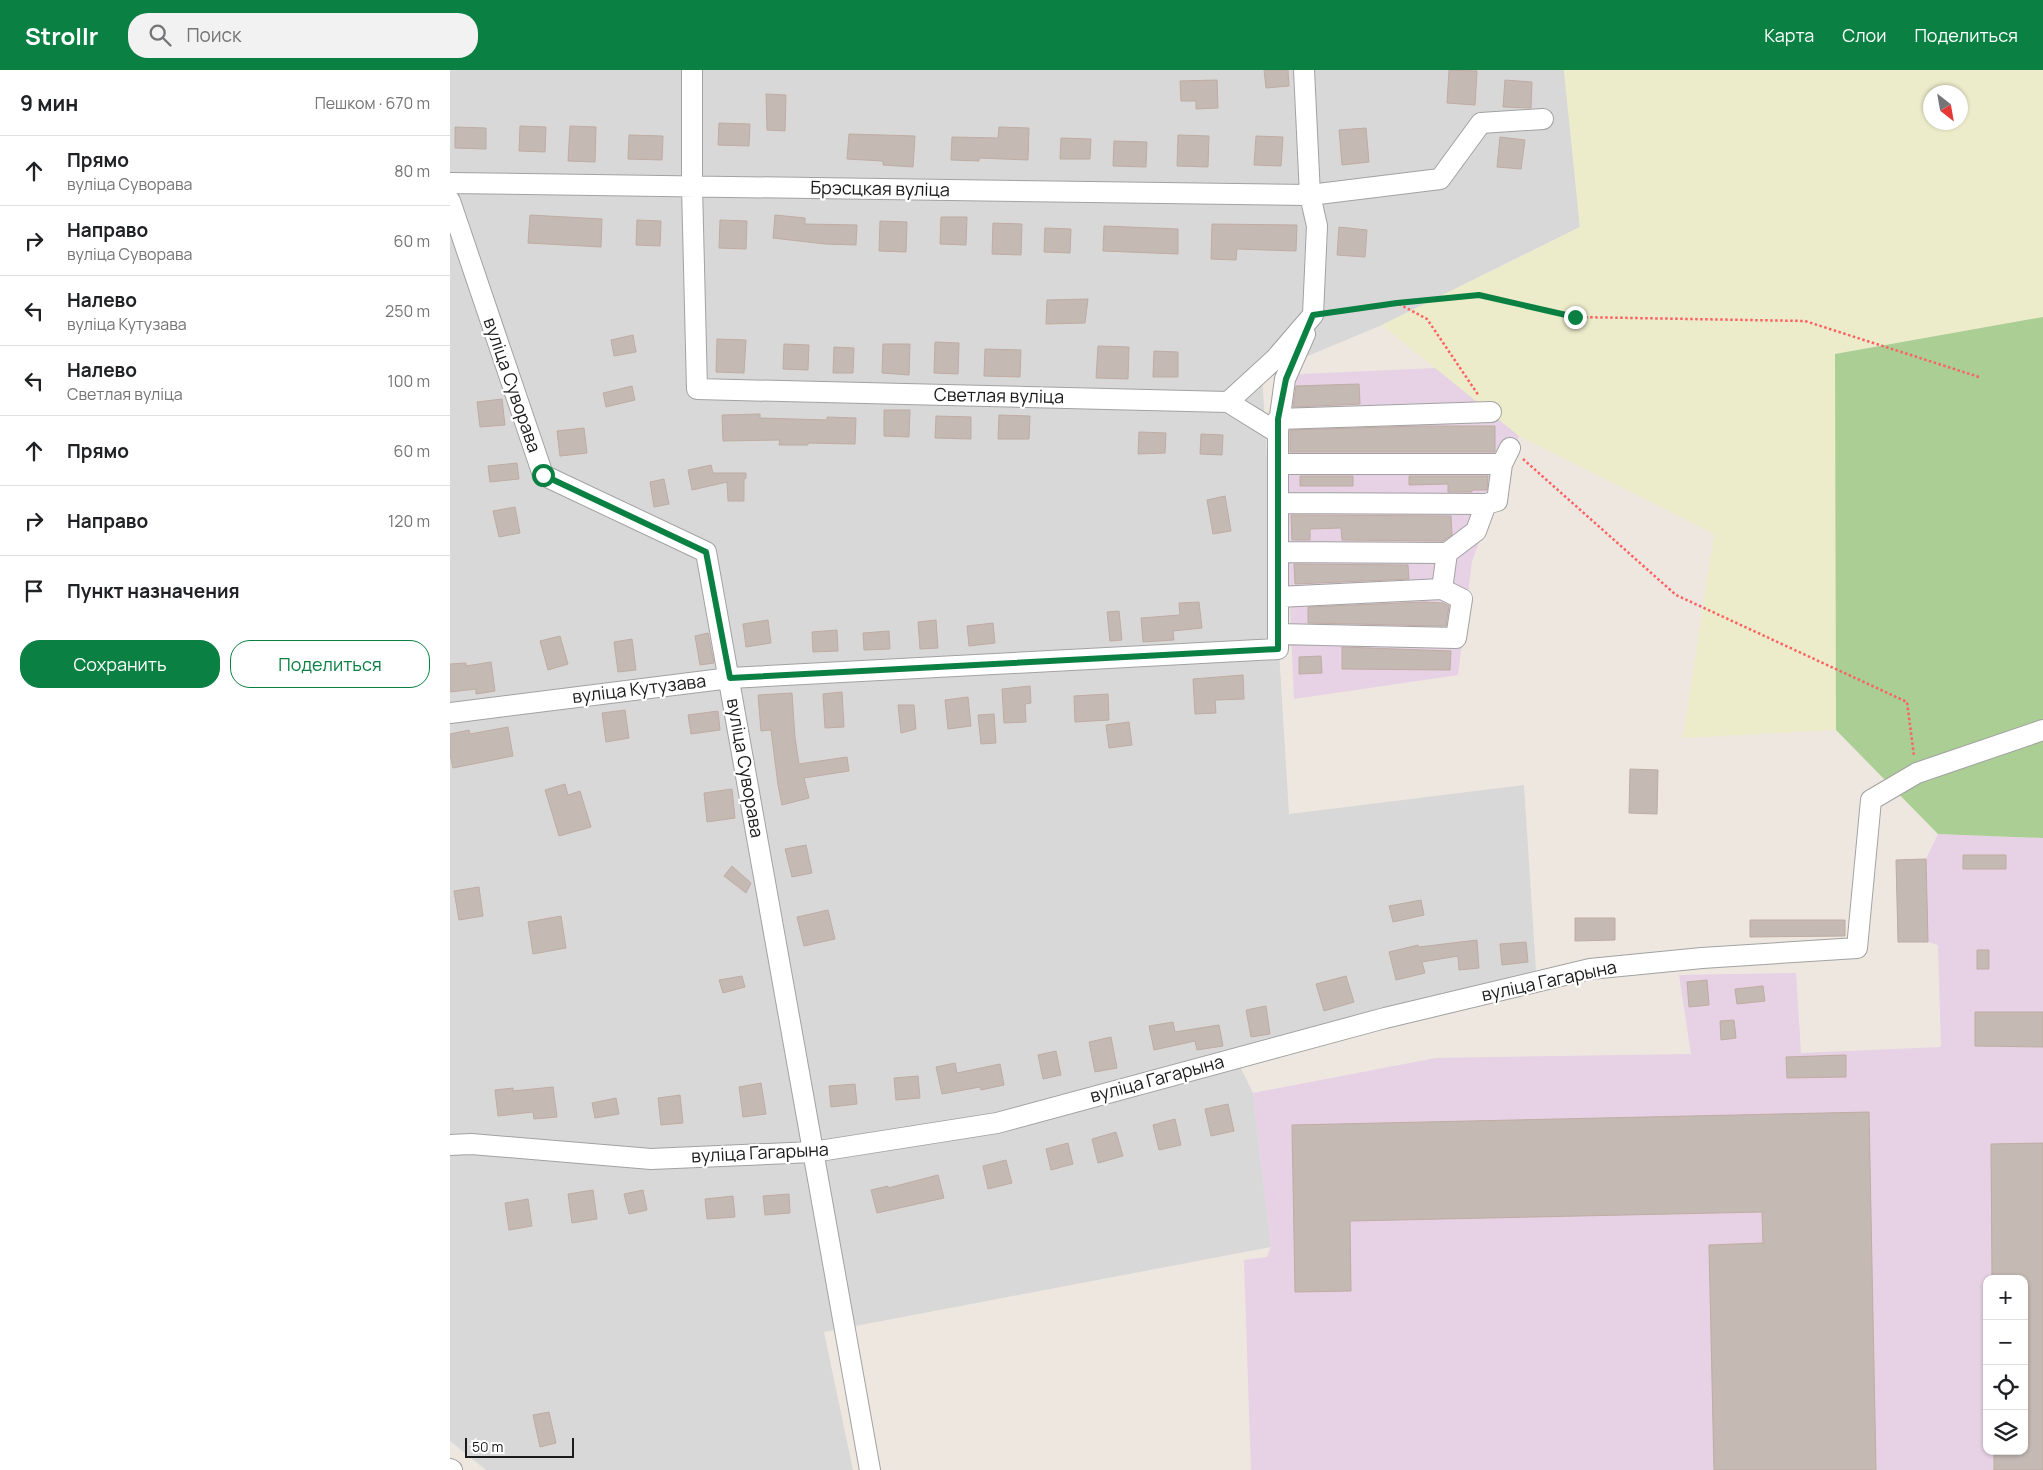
<!DOCTYPE html>
<html lang="ru">
<meta charset="utf-8">
<style>
:root{--surface:#fff;--page:#f2f2f2;--text:#202124;--muted:#757577;--line:#e0e0e0;--accent:#0b8043}
body{margin:0;font-family:Manrope,sans-serif;background:var(--page);color:var(--text)}
.controls{position:absolute;right:15px;bottom:15px;display:grid;overflow:hidden;border-radius:10px;box-shadow:0 1px 4px #0004}
.controls button{width:45px;height:45px;display:grid;place-items:center;padding:0;border:0;border-bottom:1px solid var(--line);background:var(--surface);color:var(--text);font:25px sans-serif}
.compass{position:absolute;left:1473px;top:15px;width:45px;height:45px;border-radius:50%;background:var(--surface);box-shadow:0 1px 4px #0004;rotate:149deg}
.scale{position:absolute;left:15px;bottom:12px;width:109px;box-sizing:border-box;padding-left:5px;border:2px solid #1b1b1b;border-top:0;font-size:14px;line-height:18px;white-space:nowrap;color:#1b1b1b;-webkit-text-stroke:4px #fff;paint-order:stroke}
.stop{position:absolute;width:15px;height:15px;margin:-11px;border:4px solid #0b8043;border-radius:50%;background:#fff}
.stop.end{background:#0b8043;border-color:#fff;box-shadow:0 1px 5px #0008}
.list{margin:0;padding:0;list-style:none}
h2{display:flex;justify-content:space-between;align-items:center;height:65px;margin:0;padding:0 20px;font-size:21px}
h2 small{font-size:16px;font-weight:400;color:var(--muted)}
.list li{display:grid;grid-template-columns:32px 1fr auto;gap:15px;align-items:center;box-sizing:border-box;height:70px;padding:0 20px;border-top:1px solid var(--line)}
.list b{display:block;font-size:19px;white-space:nowrap}
.list p{margin:0;font-size:16px;white-space:nowrap;color:var(--muted)}
.list em{font-size:16px;font-style:normal;color:var(--muted)}
.actions{display:flex;gap:10px;padding:15px 20px}
.actions a{flex:1;padding:11px 0;border:1px solid var(--accent);border-radius:20px;text-align:center;font-size:18px;color:var(--accent)}
.actions .main{background:var(--accent);color:#fff}
.icon{flex:none;width:28px;height:28px;fill:none;stroke:currentColor;stroke-width:2;stroke-linecap:round;stroke-linejoin:round}
.map{position:relative;flex:none;width:1593px;height:1400px;overflow:hidden}
header{display:flex;align-items:center;gap:30px;box-sizing:border-box;height:70px;padding:0 25px;background:var(--accent);color:#fff}
header strong{font-size:24px}
nav{display:flex;gap:28px;margin-inline-start:auto;font-size:18px}
.search{width:350px;height:45px;background:var(--page);display:flex;align-items:center;gap:12px;box-sizing:border-box;padding:0 18px;border-radius:20px;color:var(--muted);font-size:19px}
main{display:flex}
aside{flex:1;background:var(--surface)}
.map>svg:first-child{display:block}
.residential{fill:#d9d8d8}
.industrial{fill:#e6d1e5;fill-rule:evenodd}
.farmland{fill:#edecca;fill-rule:evenodd}
.forest{fill:#aace93}
.building{fill:#c4b9b3;stroke:#bfaca2}
.lines{fill:none;stroke-linecap:round;stroke-linejoin:round}
.minor-casing{stroke:#a2a2a2;stroke-width:22}
.path{stroke:#fd6161;stroke-width:2.5;stroke-dasharray:2.5 2.5;stroke-linecap:butt}
.minor{stroke:#fff;stroke-width:20}
.route{stroke:#0b8043;stroke-width:6}
.labels{text-anchor:middle;stroke-width:4.5;stroke-linejoin:round;paint-order:stroke}
.street-label{font-size:18px;fill:#1b1b1b;stroke:#fff}
</style>
<header>
<strong>Strollr</strong>
<div class="search"><svg class="icon" aria-label="search" viewBox="0 0 24 24"><circle cx="10" cy="10" r="6"/><path d="M15 15l6 6"/></svg>Поиск</div>
<nav><a>Карта</a><a>Слои</a><a>Поделиться</a></nav>
</header>
<main>
<aside>
<h2>9 мин<small>Пешком · 670 m</small></h2>
<ul class="list">
<li><svg class="icon" aria-label="ahead" viewBox="0 0 24 24"><path d="M12 20V5M6 11l6-6 6 6"/></svg><div><b>Прямо</b><p>вуліца Суворава</p></div><em>80 m</em></li>
<li><svg class="icon" aria-label="right" viewBox="0 0 24 24"><path d="M7 20v-9h11M14 6l5 5-5 5"/></svg><div><b>Направо</b><p>вуліца Суворава</p></div><em>60 m</em></li>
<li><svg class="icon" aria-label="left" viewBox="0 0 24 24"><path d="M17 20v-9H6M10 6l-5 5 5 5"/></svg><div><b>Налево</b><p>вуліца Кутузава</p></div><em>250 m</em></li>
<li><svg class="icon" aria-label="left" viewBox="0 0 24 24"><path d="M17 20v-9H6M10 6l-5 5 5 5"/></svg><div><b>Налево</b><p>Светлая вуліца</p></div><em>100 m</em></li>
<li><svg class="icon" aria-label="ahead" viewBox="0 0 24 24"><path d="M12 20V5M6 11l6-6 6 6"/></svg><div><b>Прямо</b></div><em>60 m</em></li>
<li><svg class="icon" aria-label="right" viewBox="0 0 24 24"><path d="M7 20v-9h11M14 6l5 5-5 5"/></svg><div><b>Направо</b></div><em>120 m</em></li>
<li><svg class="icon" aria-label="arrive" viewBox="0 0 24 24"><path d="M6 21V4h12l-3 4 3 4H6"/></svg><div><b>Пункт назначения</b></div></li>
</ul>
<div class="actions"><a class="main">Сохранить</a><a>Поделиться</a></div>
</aside>
<div class="map">
<svg width="1593" height="1400" viewBox="0 0 1593 1400">
<rect width="100%" height="100%" fill="#ede7e0"/>
<path class="residential" d="M0,0H1114L1130,157L932,255L812,305L839,744L1074,715L1086,901L784,984L803,1023L821,1177L374,1262L403,1400H36L0,1371Z"/>
<path class="industrial" d="M987,298L1069,366L1022,491L1008,605L844,629L830,305Z
M1488,764L1593,768V1400H801L794,1190L817,1187L821,1177L803,1023L986,988L1241,984L1229,905L1346,903L1351,983L1491,977L1488,875L1478,872H1448L1446,790L1476,789ZM1537,1209H1574V1381H1537Z"/>
<path class="farmland" d="M1114,0H1593V247L1386,284V660L1233,668L1264,464L1069,366L932,255L1130,157ZM1480,22H1510V52H1480Z"/>
<path class="forest" d="M1593,247V768L1488,764L1386,660L1385,284Z"/>
<path class="building" d="M814,0H838L839,16L816,18Z
M999,0L1027,1L1025,35L997,33Z
M767,10L768,38L746,39V31H731L730,11Z
M1055,10L1082,12L1081,38L1053,37Z
M316,24L336,25L335,61L317,60Z
M269,53L300,54L299,76L268,75Z
M70,56L96,57L95,82L69,81Z
M120,56L146,57L145,92L118,91Z
M5,57L36,58V79L5,78Z
M549,57L579,58L578,90L529,88V91L501,90L502,67L548,68Z
M916,58L919,92L892,95L889,60Z
M399,64L465,66L463,97L433,95V91L397,89Z
M179,65L213,66L212,90L178,89Z
M728,65L759,66L758,97L727,96Z
M806,66L833,67L831,96L804,95Z
M1050,67L1075,70L1071,99L1047,97Z
M611,68L641,69L640,89H610Z
M664,71L697,72L696,97L663,96Z
M80,145L152,149L151,177L78,173Z
M325,145L355,148V154L407,155L406,175L375,174L323,168Z
M491,147H517L516,175L490,174Z
M187,150L211,151L210,176L186,175Z
M270,150L297,151L296,179L269,178Z
M430,151L457,152L456,182L429,181Z
M543,153L572,154L571,185L542,184Z
M762,154L847,155L846,181L787,179L786,190L761,189Z
M654,156L728,159V184L653,181Z
M889,157L917,160L915,187L887,185Z
M595,158L621,159L620,183L594,182Z
M638,229L635,253L596,254L597,230Z
M183,265L186,282L164,286L161,270Z
M267,269L296,270L294,303L266,302Z
M485,272L509,273L508,304L484,303Z
M334,274L359,275L358,300L333,299Z
M433,274H460L459,305L432,303Z
M648,276L679,277L678,309L646,308Z
M384,277L404,278L403,303H383Z
M535,279L571,280L570,307L534,306Z
M704,281L728,282V307H703Z
M909,314L910,334L843,337L846,316Z
M182,316L185,330L156,337L153,323Z
M52,329L55,355L30,357L27,332Z
M434,340H460L459,367L434,366Z
M310,344V348L377,350V347L406,348L405,374L358,373V375H329L330,370L273,371L272,345Z
M549,345L580,346L579,369H548Z
M486,346L521,347V369L485,368Z
M971,356H1045V382H840V360Z
M134,358L137,383L110,386L107,361Z
M689,362L716,363L715,383L688,384Z
M751,364L773,365L772,385L750,384Z
M67,393L69,409L40,412L38,396Z
M261,395L263,403H296V408L294,409V431H278L277,412L242,420L238,400Z
M850,406H903V416H850Z
M959,406H1038L1037,420H1022V422H998V414L959,415Z
M214,409L219,434L204,437L200,412Z
M775,426L781,461L763,464L757,430Z
M65,437L70,463L49,467L43,441Z
M841,445L1001,446L1002,465L993,471L892,470L891,458L860,459V470H842Z
M844,494L958,495L959,509L845,514Z
M749,532L752,558L723,561L724,570L693,572L691,548L730,545L729,533Z
M974,532L993,533L999,536L996,556L858,553V537Z
M669,541L672,570L660,571L657,542Z
M318,550L321,573L296,577L293,554Z
M486,550L488,578L470,579L468,552Z
M543,553L545,573L519,576L517,556Z
M387,560L388,581L363,582L362,562Z
M439,561L440,579L414,580L413,563Z
M258,563L264,593L250,595L245,566Z
M110,566L118,594L98,600L90,571Z
M182,569L186,600L168,602L164,572Z
M892,577L1001,581L1000,600L892,599Z
M871,586L872,603L849,604V587Z
M41,592L45,621L26,624V619L0,622V594L16,593V596Z
M793,605L794,629L765,630L766,643L745,644L743,609Z
M580,616L581,633L575,634L576,652L554,653L552,619Z
M392,622L394,657L375,658L373,624Z
M342,623L345,668L349,694L397,687L399,701L354,708L359,728L332,735L328,715L321,660L311,661L308,625Z
M658,624L659,650L625,652L624,626Z
M518,627L521,656L498,659L495,630Z
M448,635H464L466,659L451,663Z
M175,640L179,668L156,672L152,643Z
M268,641L270,660L241,664L238,645Z
M544,644L546,673L531,674L528,645Z
M679,652L682,675L659,678L656,655Z
M58,657L63,686L3,698L0,684V664L19,660L20,664Z
M1180,699L1208,700L1207,744L1179,743Z
M115,714L118,725L130,721L141,757L109,766L95,720Z
M282,719L285,748L257,752L254,723Z
M356,775L362,803L342,807L335,779Z
M1513,785H1556V799H1513Z
M1476,789L1478,872H1448L1446,790Z
M282,796L301,813L296,823L274,806Z
M29,817L33,846L9,850L4,821Z
M971,830L974,845L943,852L939,836Z
M378,840L385,869L354,876L347,847Z
M111,846L116,878L83,884L78,852Z
M1125,848H1165V870L1125,871Z
M1300,850H1395V866L1300,867Z
M1027,870L1029,898L1009,900L1008,886L972,892L975,903L946,910L939,882L968,875L969,877Z
M1076,872L1078,892L1052,895L1050,874Z
M1527,880H1539V899H1527Z
M292,906L295,917L273,923L269,910Z
M896,906L904,932L874,941L866,914Z
M1257,910L1259,935L1239,937L1237,912Z
M1313,916L1315,931L1287,934L1285,919Z
M816,936L820,964L801,967L796,940Z
M1525,942H1593V977L1525,976Z
M1284,950L1286,968L1271,970L1270,951Z
M723,952L725,962L769,955L773,976L747,980L745,971L704,980L699,956Z
M661,967L667,998L645,1002L639,972Z
M606,981L611,1005L593,1009L588,985Z
M1396,985V1007L1337,1008L1336,987Z
M505,993L507,1003L550,994L554,1015L531,1020L530,1017L492,1024L486,997Z
M468,1006L470,1028L446,1030L444,1008Z
M311,1013L316,1044L293,1047L289,1017Z
M405,1014L407,1034L381,1037L379,1016Z
M103,1017L107,1047L84,1049L83,1042L48,1046L45,1020L63,1018V1021Z
M230,1025L233,1053L211,1055L208,1028Z
M166,1028L169,1044L145,1048L142,1033Z
M778,1034L784,1061L761,1066L755,1039Z
M1419,1042L1426,1400H1264L1259,1175L1313,1173L1312,1142L900,1151L901,1221L845,1222L842,1055Z
M725,1049L731,1075L709,1080L703,1055Z
M666,1062L673,1086L648,1093L642,1069Z
M618,1073L623,1094L601,1100L596,1079Z
M1593,1073V1400H1544V1381H1574V1209H1542L1541,1074Z
M556,1090L562,1113L538,1119L533,1096Z
M488,1105L494,1128L427,1143L421,1120L438,1116V1118Z
M143,1120L147,1149L122,1153L118,1124Z
M193,1120L197,1140L179,1144L174,1124Z
M339,1124L340,1143L315,1145L313,1126Z
M283,1126L285,1147L257,1149L255,1129Z
M78,1129L82,1156L59,1160L55,1133Z
M99,1342L106,1373L90,1377L83,1345Z"/>
<g class="lines">
<g class="minor-casing">
<path id="minor" d="M0,113L860,125L990,109L1031,53L1093,49
M0,131L93,405L256,482L420,1400
M778,332L826,288L863,245L867,156L860,125L854,0
M828,349L1041,342
M828,361L835,309L855,264
M828,394H1052
M828,433L1036,434
M828,482L997,483
M828,527L992,519
M828,564L1006,568L1012,529L992,519L997,483L1026,461L1036,434L1047,431L1052,394L1060,378
M0,643L280,608L828,579V363L778,332L247,319L242,116V0
M0,1075L21,1074L201,1089L363,1082L547,1053L935,948L1140,899L1252,888L1407,878L1421,730L1467,703L1593,660
M0,1399L2,1400"/>
</g>
<path class="path" d="M948,232L1029,225L1125,247L1355,251L1529,307
M880,243L947,233L977,249L1029,326
M1073,389L1226,525L1457,632L1464,686"/>
<use href="#minor" class="minor"/>
</g>
<g class="lines">
<path class="route" d="M93,405L256,482L280,608L828,579V349L836,309L863,245L947,233L1029,225L1125,247"/>
</g>
<g class="labels">
<g class="street-label">
<text transform="translate(430 119) rotate(1)" y="6">Брэсцкая вуліца</text>
<text transform="translate(62 315) rotate(71)" y="6">вуліца Суворава</text>
<text transform="translate(549 326) rotate(1)" y="6">Светлая вуліца</text>
<text transform="translate(189 619) rotate(-7)" y="6">вуліца Кутузава</text>
<text transform="translate(295 698) rotate(80)" y="6">вуліца Суворава</text>
<text transform="translate(1099 911) rotate(-12)" y="6">вуліца Гагарына</text>
<text transform="translate(707 1009) rotate(-15)" y="6">вуліца Гагарына</text>
<text transform="translate(310 1083) rotate(-3)" y="6">вуліца Гагарына</text>
</g>
</g>
</svg>
<div class="controls">
<button>+</button>
<button>−</button>
<button><svg class="icon" aria-label="locate" viewBox="0 0 24 24"><circle cx="12" cy="12" r="6"/><path d="M12 2v4M12 18v4M2 12h4M18 12h4"/></svg></button>
<button><svg class="icon" aria-label="layers" viewBox="0 0 24 24"><path d="M12 4l9 5-9 5-9-5zM3 14l9 5 9-5"/></svg></button>
</div>
<svg class="compass" viewBox="-18 -18 36 36"><path d="M0-13l5 13h-10z" fill="#e53935"/><path d="M0 13l5-13h-10z" fill="#757577"/></svg>
<div class="scale">50 m</div>
<div class="stop" style="left:93px;top:405px"></div>
<div class="stop end" style="left:1125px;top:247px"></div>
</div>
</main>
